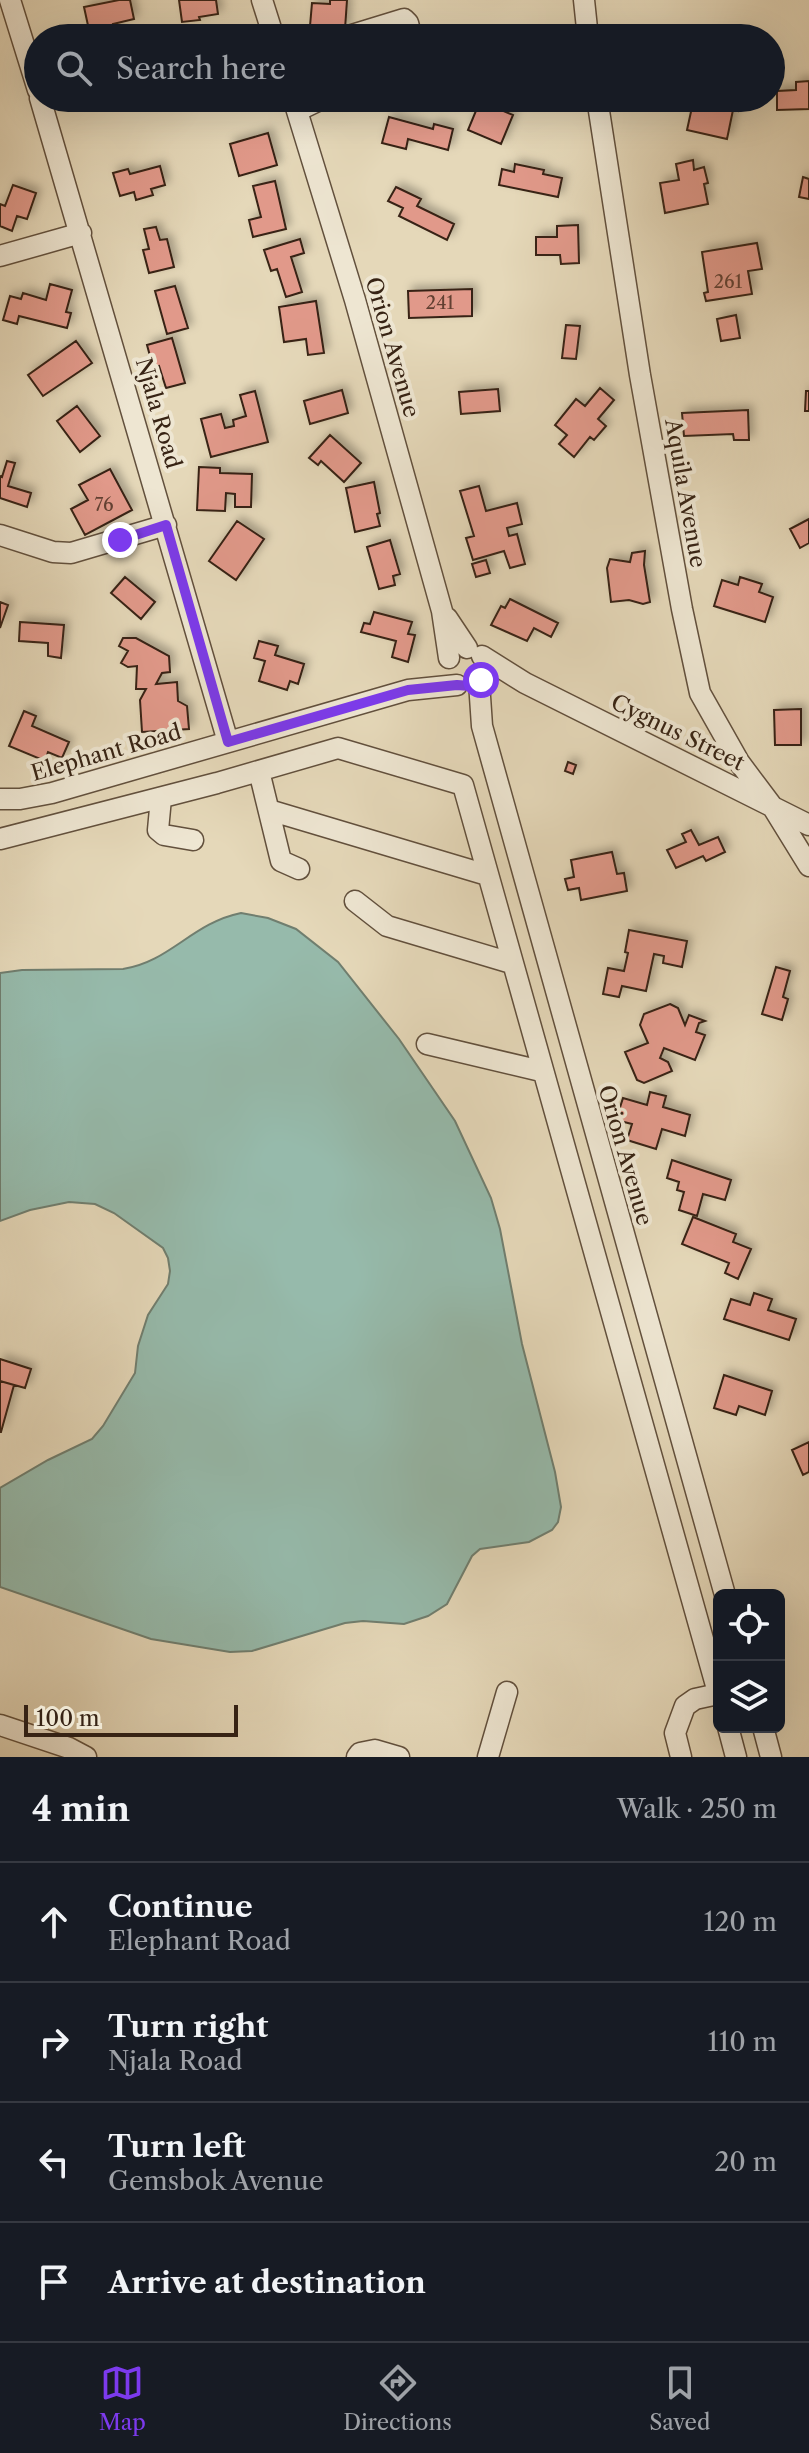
<!DOCTYPE html>
<meta charset="utf-8">
<style>
:root{--surface:#171b24;--page:#242831;--text:#f1f3f6;--muted:#9ea1a6;--line:#363941;--accent:#7c3aed}
body{margin:0;font-family:"Libre Caslon Text",serif;background:var(--page);color:var(--text)}
.controls{position:absolute;right:24px;bottom:24px;display:grid;overflow:hidden;border-radius:12px;box-shadow:0 8px 32px #0002}
.controls button{width:72px;height:72px;display:grid;place-items:center;padding:0;border:0;border-bottom:2px solid var(--line);background:var(--surface);color:var(--text);font:40px sans-serif}
.scale{position:absolute;left:24px;bottom:20px;width:214px;box-sizing:border-box;padding-left:8px;border:4px solid #372314;border-top:0;font-size:22px;line-height:28px;white-space:nowrap;color:#372314;-webkit-text-stroke:6px #eee6d2;paint-order:stroke}
.stop{position:absolute;width:24px;height:24px;margin:-18px;border:6px solid #7c3aed;border-radius:50%;background:#fff}
.stop.end{background:#7c3aed;border-color:#fff;box-shadow:0 2px 8px #0008}
.list{margin:0;padding:0;list-style:none}
h2{display:flex;justify-content:space-between;align-items:center;height:104px;margin:0;padding:0 32px;font-size:34px}
h2 small{font-size:26px;font-weight:400;color:var(--muted)}
.list li{display:grid;grid-template-columns:52px 1fr auto;gap:24px;align-items:center;box-sizing:border-box;height:120px;padding:0 32px;border-top:2px solid var(--line)}
.list b{display:block;font-size:30px;white-space:nowrap}
.list p{margin:0;font-size:26px;white-space:nowrap;color:var(--muted)}
.list em{font-size:26px;font-style:normal;color:var(--muted)}
.icon{flex:none;width:44px;height:44px;fill:none;stroke:currentColor;stroke-width:2;stroke-linecap:round;stroke-linejoin:round}
.map{position:relative;flex:none;width:809px;height:1757px;overflow:hidden}
.search{position:absolute;background:var(--surface);box-shadow:0 8px 32px #0002;left:24px;right:24px;top:24px;height:88px;display:flex;align-items:center;gap:20px;box-sizing:border-box;padding:0 28px;border-radius:44px;color:var(--muted);font-size:30px}
.sheet{height:584px;background:var(--surface)}
nav{display:flex;justify-content:space-around;align-items:center;box-sizing:border-box;height:112px;border-top:2px solid var(--line);background:var(--surface);font-size:22px;color:var(--muted)}
nav a{display:grid;justify-items:center;gap:4px}
nav .on{color:var(--accent)}
.map>svg:first-child{display:block}
.water{fill:#96baab;stroke:#707e6f;stroke-width:2}
.building{fill:#e1998a;stroke:#372314;stroke-width:2;filter:url(#shadow)}
.lines{fill:none;stroke-linecap:round;stroke-linejoin:round}
.minor-casing{stroke:#62503d;stroke-width:23}
.minor{stroke:#eee6d2;stroke-width:20}
.route{stroke:#7c3aed;stroke-width:10}
.labels{text-anchor:middle;stroke-width:8;stroke-linejoin:round;paint-order:stroke}
.number-label{font-size:18px;fill:#624032}
.street-label{font-size:22px;fill:#372314;stroke:#eee6d2}
</style>
<div class="map">
<svg width="809" height="1757" viewBox="0 0 809 1757">
<defs>
<filter id="shadow"><feDropShadow dx="4.5" dy="-4.5" stdDeviation="4" flood-color="#0004"/></filter>
</defs>
<rect width="100%" height="100%" fill="#e5d8b9"/>
<filter id="stains"><feTurbulence type="fractalNoise" baseFrequency=".0025" numOctaves="4"/><feColorMatrix values="0 0 0 0 .2 0 0 0 0 .09 0 0 0 0 .02 0 0 0 .5 -.17"/></filter>
<radialGradient id="worn" r=".72"><stop offset=".6" stop-color="#630" stop-opacity="0"/><stop offset="1" stop-color="#630" stop-opacity=".3"/></radialGradient>
<path class="water" d="M241,913L268,918L296,929L338,962L399,1039L455,1121L491,1198L500,1229L522,1344L555,1472L561,1507L558,1522L552,1530L529,1542L480,1549L472,1556L447,1604L428,1616L404,1624L363,1621L345,1623L252,1651L230,1652L151,1639L0,1587V1488L48,1460L92,1439L103,1426L135,1373L138,1346L148,1315L168,1284L170,1271L168,1258L163,1248L114,1213L95,1204L69,1202L30,1210L0,1221V973L22,970L123,969C170,962 192,923 241,913Z"/>
<path class="building" d="M119,0H130L134,19L113,24L116,36L102,38L100,28L89,30L84,7Z
M179,0H216L218,14L199,17L200,20L182,22Z
M330,0H347L345,29L310,26L312,3L330,4Z
M809,81V109L777,110V91L796,90V82Z
M231,98H254V101L231,102Z
M694,98H741L738,111L733,110L727,139L687,130Z
M480,101L513,115L501,144L468,130Z
M389,117L433,129L434,124L453,129L448,150L408,139L406,149L382,143Z
M268,133L277,165L239,176L230,144Z
M693,160L694,170L704,167L708,183L704,184L708,204L665,213L660,183L679,180L676,164Z
M515,164L544,170L543,174L562,178L558,197L499,185L502,169L514,172Z
M160,166L165,185L151,189L153,195L136,200L134,192L120,196L113,173L128,169L130,174Z
M803,177L809,179V199L799,197Z
M275,181L286,229L253,237L249,220L261,217L253,186Z
M13,185L36,193L27,219L17,216L12,231L0,226V204L5,206Z
M396,187L421,199L417,206L454,224L447,240L399,216L403,208L388,201Z
M578,225L579,263L561,264L560,255H536V237H557V226Z
M156,227L160,240L167,239L174,267L149,273L143,250L149,249L144,229Z
M300,239L304,253L291,257L302,292L286,297L277,269L271,271L264,250Z
M757,243L762,269L748,271L752,294L706,301L704,293L708,292L702,252Z
M50,284L72,290L66,312L71,313L67,328L19,316L17,324L3,320L10,296L21,299L23,293L46,300Z
M175,286L188,328L167,334L155,291Z
M472,289V316L409,318L408,291Z
M316,301L324,353L308,355L306,339L284,342L279,307Z
M736,315L740,338L721,341L717,319Z
M566,325L580,326L576,359L562,358Z
M172,338L185,383L166,388L159,366L153,367L147,345Z
M76,341L92,363L43,396L28,375Z
M600,388L614,400L598,419L606,426L594,440L590,437L574,457L559,444L567,435L555,425L576,399L585,406Z
M498,389L500,411L461,414L459,392Z
M342,390L348,413L310,424L304,401Z
M255,391L268,442L211,457L201,419L221,414L225,428L234,426L233,420L246,416L240,395Z
M806,391H809V411H805Z
M77,406L100,436L80,452L57,421Z
M748,410L749,440H734L733,434L684,436L682,413Z
M330,435L361,463L344,482L321,461L318,465L309,458Z
M7,461L15,463L8,486L31,493L27,507L0,498V476L2,477Z
M199,467L220,468V473L252,474L251,507H235V494L226,493L225,511L197,510Z
M110,469L132,510L85,535L71,509L88,500L79,485Z
M374,482L380,513L377,514L380,526L355,532L346,488Z
M479,486L486,511L517,503L522,524L507,528L509,536L517,534L525,564L510,568L504,551L473,560L466,538L474,536L460,491Z
M809,519V543L800,548L790,529Z
M237,521L264,539L236,580L209,561Z
M390,540L400,574L393,576L395,585L379,589L367,547Z
M645,551L644,565L650,602L643,604L629,600L611,602L607,568L610,559L630,562L632,553Z
M486,560L490,573L476,577L472,564Z
M125,577L155,602L141,619L111,593Z
M740,577L762,584L759,592L773,597L765,622L714,606L722,580L738,585Z
M510,599L558,623L551,637L534,628L527,641L491,625L501,606L505,608Z
M0,602L8,605L0,628Z
M374,612L412,622L408,634L415,635L408,662L392,657L396,641L361,632L364,623L370,624Z
M20,622L64,625L61,658L48,656V643L19,641Z
M123,638H136L169,656L170,672L162,673L156,684L177,682L178,701L187,706L189,729L142,732L140,700L146,689H136L137,666L128,667L121,663L128,651L119,646Z
M259,641L278,646L275,655L304,664L298,684L290,681L287,690L259,681L265,661L254,658Z
M801,709V745H775L774,710Z
M24,711L36,716L32,726L69,742L62,758L48,752L45,761L9,746Z
M568,762L576,765L573,774L565,771Z
M691,830L699,845L718,837L725,852L706,861L703,856L676,868L667,850L686,842L682,834Z
M612,852L617,874L624,873L627,891L581,900L579,888L568,890L565,879L574,877L571,860Z
M629,930L687,941L682,967L663,963L664,956L654,954L646,991L622,986L619,997L603,994L608,968L624,971L628,953L625,952Z
M776,967L790,971L783,997L788,999L782,1020L762,1014Z
M670,1004L678,1008L685,1025L689,1015L705,1021L699,1023L696,1032L705,1035L695,1060L664,1048L660,1058L668,1062L672,1071L644,1083L637,1080L625,1052L648,1043L640,1025L644,1014Z
M650,1092L666,1096L663,1107L690,1115L685,1136L662,1129L656,1149L627,1140L632,1124L616,1120L623,1098L647,1105Z
M672,1160L731,1180L725,1200L703,1194L697,1216L679,1210L684,1192L677,1190L679,1182L667,1178Z
M693,1217L736,1234L733,1242L751,1249L738,1279L725,1273L729,1263L682,1244Z
M754,1293L772,1299L768,1310L796,1319L789,1340L724,1319L731,1299L750,1305Z
M0,1359L31,1369L25,1388L0,1381Z
M724,1375L772,1391L765,1415L739,1406L736,1415L714,1408Z
M0,1381L14,1385L1,1432H0Z
M809,1442V1472L803,1475L792,1450Z"/>
<g class="lines">
<g class="minor-casing">
<path id="minor" d="M10,0L38,90
M262,0L274,38
M584,0L588,38
M342,38L404,19L408,23L412,38
M40,98L228,742
M293,98L355,300L442,611L449,658
M597,98L640,375L682,609L700,693L739,762L772,806L809,866
M297,111L324,98
M0,256L81,233
M0,535L53,552L71,553L166,525
M447,618L467,648
M482,656L525,683L809,825
M479,682L482,726L725,1595
M259,771L281,861L299,869
M161,798L158,830L164,835L193,840
M0,799H20L52,793L408,690L457,685
M269,810L487,875
M0,839L217,783L338,748L463,785L719,1696
M355,901L387,926L511,963
M427,1044L541,1071
M0,1725L69,1748L86,1757
M728,1727L736,1757
M763,1727L771,1757
M357,1757L360,1753L375,1750L399,1757
M488,1757L507,1692
M681,1757L675,1733L685,1706L695,1699L718,1694"/>
</g>
<use href="#minor" class="minor"/>
</g>
<g class="lines">
<path class="route" d="M120,540L166,525L228,742L408,690L457,685L470,686L481,680"/>
</g>
<g class="labels">
<g class="number-label">
<text x="728" y="288">261</text>
<text x="440" y="309">241</text>
<text x="104" y="511">76</text>
</g>
<g class="street-label">
<text transform="translate(393 347) rotate(74)" y="8">Orion Avenue</text>
<text transform="translate(159 413) rotate(74)" y="8">Njala Road</text>
<text transform="translate(686 493) rotate(80)" y="8">Aquila Avenue</text>
<text transform="translate(678 732) rotate(26)" y="8">Cygnus Street</text>
<text transform="translate(106 752) rotate(-16)" y="8">Elephant Road</text>
<text transform="translate(626 1155) rotate(74)" y="8">Orion Avenue</text>
</g>
</g>
<rect width="100%" height="100%" filter="url(#stains)"/>
<rect width="100%" height="100%" fill="url(#worn)"/>
</svg>
<div class="controls">
<button><svg class="icon" aria-label="locate" viewBox="0 0 24 24"><circle cx="12" cy="12" r="6"/><path d="M12 2v4M12 18v4M2 12h4M18 12h4"/></svg></button>
<button><svg class="icon" aria-label="layers" viewBox="0 0 24 24"><path d="M12 4l9 5-9 5-9-5zM3 14l9 5 9-5"/></svg></button>
</div>
<div class="scale">100 m</div>
<div class="stop" style="left:481px;top:680px"></div>
<div class="stop end" style="left:120px;top:540px"></div>
<div class="search"><svg class="icon" aria-label="search" viewBox="0 0 24 24"><circle cx="10" cy="10" r="6"/><path d="M15 15l6 6"/></svg>Search here</div>
</div>
<section class="sheet">
<h2>4 min<small>Walk · 250 m</small></h2>
<ul class="list">
<li><svg class="icon" aria-label="ahead" viewBox="0 0 24 24"><path d="M12 20V5M6 11l6-6 6 6"/></svg><div><b>Continue</b><p>Elephant Road</p></div><em>120 m</em></li>
<li><svg class="icon" aria-label="right" viewBox="0 0 24 24"><path d="M7 20v-9h11M14 6l5 5-5 5"/></svg><div><b>Turn right</b><p>Njala Road</p></div><em>110 m</em></li>
<li><svg class="icon" aria-label="left" viewBox="0 0 24 24"><path d="M17 20v-9H6M10 6l-5 5 5 5"/></svg><div><b>Turn left</b><p>Gemsbok Avenue</p></div><em>20 m</em></li>
<li><svg class="icon" aria-label="arrive" viewBox="0 0 24 24"><path d="M6 21V4h12l-3 4 3 4H6"/></svg><div><b>Arrive at destination</b></div></li>
</ul>
</section>
<nav>
<a class="on"><svg class="icon" aria-label="map" viewBox="0 0 24 24"><path d="M3 6l6-2 6 2 6-2v14l-6 2-6-2-6 2zM9 4v14M15 6v14"/></svg>Map</a>
<a><svg class="icon" aria-label="directions" viewBox="0 0 24 24"><path d="M12 3l9 9-9 9-9-9zM9 14v-3h6M13 9l2 2-2 2"/></svg>Directions</a>
<a><svg class="icon" aria-label="saved" viewBox="0 0 24 24"><path d="M7 4h10v16l-5-4-5 4z"/></svg>Saved</a>
</nav>
